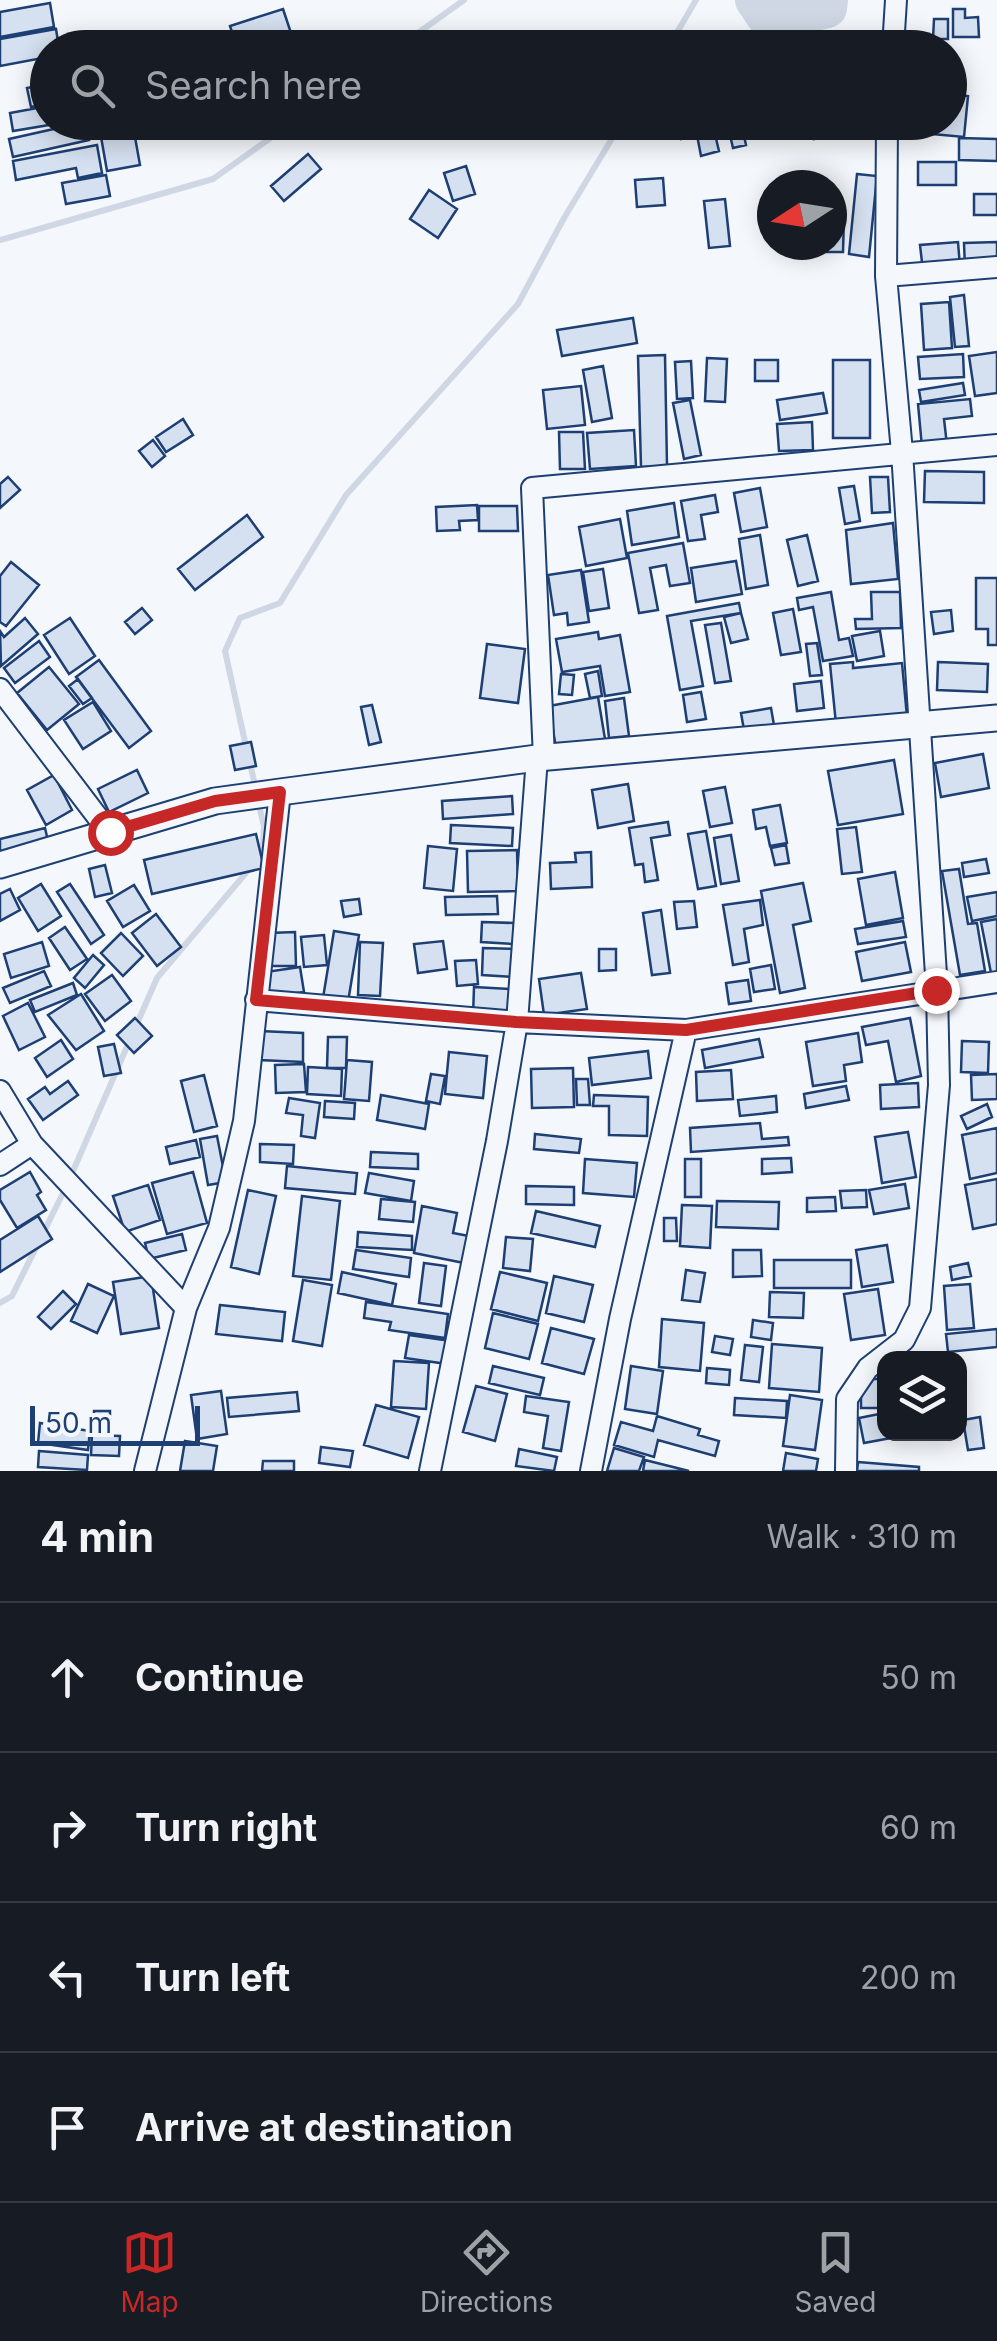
<!DOCTYPE html>
<meta charset="utf-8">
<style>
:root{--surface:#171b24;--page:#242831;--text:#f1f3f6;--muted:#9ea1a6;--line:#363941;--accent:#c62828}
body{margin:0;font-family:Inter,sans-serif;background:var(--page);color:var(--text)}
.controls{position:absolute;right:30px;bottom:30px;display:grid;overflow:hidden;border-radius:20px;box-shadow:0 5px 25px #0003}
.controls button{width:90px;height:90px;display:grid;place-items:center;padding:0;border:0;border-bottom:2px solid var(--line);background:var(--surface);color:var(--text);font:50px sans-serif}
.compass{position:absolute;left:757px;top:170px;width:90px;height:90px;border-radius:50%;background:var(--surface);box-shadow:0 5px 25px #0003;rotate:258deg}
.scale{position:absolute;left:30px;bottom:25px;width:170px;box-sizing:border-box;padding-left:10px;border:5px solid #1d3f73;border-top:0;font-size:28px;line-height:35px;white-space:nowrap;color:#1d3f73;-webkit-text-stroke:8px #f4f7fb;paint-order:stroke}
.stop{position:absolute;width:30px;height:30px;margin:-22px;border:8px solid #c62828;border-radius:50%;background:#fff}
.stop.end{background:#c62828;border-color:#fff;box-shadow:0 2px 10px #0008}
.list{margin:0;padding:0;list-style:none}
h2{display:flex;justify-content:space-between;align-items:center;height:130px;margin:0;padding:0 40px;font-size:42px}
h2 small{font-size:32px;font-weight:400;color:var(--muted)}
.list li{display:grid;grid-template-columns:65px 1fr auto;gap:30px;align-items:center;box-sizing:border-box;height:150px;padding:0 40px;border-top:2px solid var(--line)}
.list b{display:block;font-size:38px;white-space:nowrap}
.list em{font-size:32px;font-style:normal;color:var(--muted)}
.icon{flex:none;width:55px;height:55px;fill:none;stroke:currentColor;stroke-width:2;stroke-linecap:round;stroke-linejoin:round}
.map{position:relative;flex:none;width:997px;height:1471px;overflow:hidden}
.search{position:absolute;background:var(--surface);box-shadow:0 5px 25px #0003;left:30px;right:30px;top:30px;height:110px;display:flex;align-items:center;gap:25px;box-sizing:border-box;padding:0 35px;border-radius:55px;color:var(--muted);font-size:38px}
.sheet{height:730px;background:var(--surface)}
nav{display:flex;justify-content:space-around;align-items:center;box-sizing:border-box;height:140px;border-top:2px solid var(--line);background:var(--surface);font-size:28px;color:var(--muted)}
nav a{display:grid;justify-items:center;gap:5px}
nav .on{color:var(--accent)}
.map>svg:first-child{display:block}
.lines{fill:none;stroke-linecap:round;stroke-linejoin:round}
.stream{stroke:#cfd7e4;stroke-width:6}
.river{stroke:#cfd7e4;stroke-width:40}
.building{fill:#d5e0f0;stroke:#1d3f73;stroke-width:2.5}
.minor-casing{stroke:#1d3f73;stroke-width:24}
.tertiary-casing{stroke:#1d3f73;stroke-width:29}
.minor{stroke:#f4f7fb;stroke-width:20}
.tertiary{stroke:#f4f7fb;stroke-width:25}
.route{stroke:#c62828;stroke-width:12}
</style>
<div class="map">
<svg width="997" height="1471" viewBox="0 0 997 1471">
<rect width="100%" height="100%" fill="#f4f7fb"/>
<g class="lines">
<path class="stream" d="M397,48L464,0
M668,48L696,0
M0,240L213,179L293,122
M247,751L225,651L240,618L280,603L346,495L518,304L564,218L622,122
M250,763L256,790
M136,1026L157,978L262,854L264,826L258,802
M70,1178L129,1042
M0,1303L12,1296L65,1189"/>
<path class="river" d="M755,0L770,22L827,8L828,0"/>
</g>
<path class="building" d="M50,3L54,27L0,37V12Z
M283,9L290,30L237,47L230,26Z
M953,9H965V18L978,17L979,37H953Z
M934,19H948V39H933Z
M56,29L59,48H48V57L0,66V39Z
M48,84V103L31,107L27,88Z
M950,94L968,96L964,137L911,132L912,122H950Z
M48,106V122H67L13,131L10,113Z
M85,122L89,140L13,157L9,139Z
M677,122H712L719,151L701,156L697,135L681,139Z
M727,122H741L746,145L733,148Z
M811,122H846L847,133L814,139Z
M133,126L140,165L107,171L100,131Z
M959,138L997,139V161L959,160Z
M97,145L102,173L78,178L76,168L16,180L13,161Z
M308,154L321,169L284,201L271,186Z
M918,162H956V185H918Z
M466,166L475,194L453,201L444,173Z
M857,174L877,176L869,257L849,254Z
M106,175L110,196L66,204L62,183Z
M663,178L665,205L637,207L635,180Z
M429,190L457,209L438,238L410,219Z
M974,194H997V215H974Z
M725,199L730,246L709,248L704,201Z
M832,216L844,217L843,252H812V245H832Z
M958,242L960,267L923,271L920,245Z
M997,242V267L965,268L964,243Z
M964,295L969,346L955,347L950,297Z
M949,302L952,348L924,350L921,304Z
M633,318L637,343L562,356L557,330Z
M997,352V393L975,396L969,356Z
M963,354L964,377L920,379L918,357Z
M665,355L667,466L641,467L638,356Z
M707,358L727,359L725,402L705,401Z
M755,360H778V381H755Z
M833,360H870V438H833Z
M691,361L693,398L677,399L675,362Z
M603,366L612,418L592,422L583,370Z
M963,383L965,395L921,402L919,390Z
M581,386L585,425L547,429L543,390Z
M823,393L827,413L780,420L777,400Z
M970,399L972,416L944,419L947,445L922,447L918,404Z
M690,400L701,455L684,459L673,403Z
M183,419L193,435L166,452L156,437Z
M812,422L813,450L779,451L777,424Z
M634,430L636,466L590,469L587,433Z
M559,432H583L585,469H560Z
M153,440L165,456L152,467L139,451Z
M925,471L984,472V503L924,502Z
M8,477L20,490L0,508V484Z
M870,477H888L890,512L872,513Z
M854,486L860,521L845,524L839,488Z
M760,488L767,527L741,532L734,493Z
M715,495L718,512L701,515L705,539L688,541L681,501Z
M674,503L679,537L632,545L627,511Z
M477,505L478,520L459,521L460,530L437,531L436,507Z
M479,506H517L518,531H479Z
M247,515L263,537L195,590L178,569Z
M620,519L627,558L586,566L579,527Z
M893,523L898,579L851,584L846,530Z
M760,535L768,585L746,589L739,539Z
M807,535L818,581L798,586L787,540Z
M683,543L690,583L670,586L666,565L650,568L658,610L639,613L628,553Z
M736,561L742,594L696,602L691,568Z
M11,562L39,585L6,626L0,622V576Z
M603,569L609,608L589,611L583,572Z
M581,570L589,622L568,625L567,613L554,615L548,575Z
M976,578H997V645H988V629H976Z
M831,592L839,640L849,638L853,656L823,661L813,607L799,610L797,598Z
M871,592H900L901,628L856,629L855,619H872Z
M739,603L741,613L691,621L703,686L680,690L667,616Z
M142,608L152,620L135,634L125,622Z
M793,609L801,652L781,655L773,613Z
M951,610L953,631L934,634L931,612Z
M741,613L748,639L731,643L724,617Z
M25,618L38,634L1,666L0,631L4,637Z
M70,618L95,656L69,674L44,635Z
M721,623L731,681L715,683L705,625Z
M880,631L884,656L857,661L852,636Z
M598,632L599,639L620,635L630,692L605,696L600,666L562,672L556,639Z
M39,641L50,657L15,683L4,668Z
M817,643L822,675L810,676L806,644Z
M487,644L525,649L518,703L480,698Z
M99,660L151,731L129,748L76,677Z
M853,662V668L902,663L907,717L836,724L830,664Z
M938,662L988,664L987,692L937,690Z
M49,667L79,704L47,730L17,693Z
M598,671L602,696L590,698L585,674Z
M561,674L574,675L572,695L559,694Z
M78,679L92,698L83,704L69,686Z
M821,681L824,708L797,711L794,684Z
M701,692L706,719L687,722L683,695Z
M598,697L605,739L556,748L549,706Z
M624,698L629,736L609,738L605,701Z
M93,702L111,731L83,749L64,720Z
M372,705L381,742L369,745L361,707Z
M771,708L774,725L744,730L741,713Z
M251,742L256,766L235,770L230,746Z
M983,754L989,788L941,797L935,763Z
M894,760L903,814L838,825L828,771Z
M137,770L148,793L109,812L98,789Z
M54,775L72,810L46,825L27,790Z
M628,784L634,821L598,828L592,790Z
M725,787L732,823L710,827L703,791Z
M512,796L513,814L443,819L442,801Z
M780,805L787,843L770,846L766,827L756,829L753,810Z
M668,822L670,835L651,838L658,880L645,882L643,864L635,865L629,828Z
M451,825L513,828L512,846L450,843Z
M856,827L862,872L842,874L837,829Z
M45,828L48,841L0,852V839Z
M706,831L716,886L698,889L688,834Z
M256,834L264,868L152,894L144,860Z
M731,835L739,881L721,884L714,838Z
M786,845L789,863L775,865L771,848Z
M428,846L457,849L453,891L424,888Z
M517,850L518,891L468,892L467,851Z
M591,852L592,887L551,889L550,863L576,862L575,853Z
M986,859L989,873L964,877L962,863Z
M105,865L112,893L95,897L89,869Z
M959,869L968,924L977,923L985,971L960,975L942,871Z
M895,872L903,918L866,925L858,879Z
M803,883L811,921L793,925L805,988L780,993L761,891Z
M41,884L61,916L38,931L18,898Z
M70,884L104,935L91,944L57,892Z
M134,885L150,911L123,927L107,901Z
M10,889L20,910L0,921V894Z
M997,892V916L972,921L967,897Z
M497,896L498,914L446,915L445,897Z
M359,899L361,914L344,917L341,901Z
M760,900L763,925L744,929L749,962L733,965L723,905Z
M694,901L697,927L677,929L674,902Z
M661,910L670,973L652,975L643,913Z
M156,914L181,947L157,966L132,933Z
M997,919V972L991,973L981,922Z
M903,921L906,937L858,944L855,929Z
M482,922L514,923L513,944L481,942Z
M65,927L87,959L70,970L49,938Z
M334,931L359,935L348,1002L323,998Z
M295,932L296,966H269V933Z
M121,933L143,956L123,976L101,953Z
M324,935L327,965L304,967L301,937Z
M443,941L447,969L418,973L414,944Z
M42,942L49,966L11,978L4,954Z
M360,942L383,943L380,996L358,995Z
M905,942L911,972L862,981L856,952Z
M483,948L514,949L512,977L482,975Z
M599,949H616V970L599,971Z
M93,955L104,965L85,988L74,978Z
M476,960L478,984L457,986L455,961Z
M771,965L775,989L754,992L750,969Z
M300,967L304,992L270,997L266,972Z
M44,971L51,986L10,1003L3,988Z
M581,973L587,1009L544,1015L539,979Z
M112,975L131,1001L105,1021L85,994Z
M748,980L751,1001L729,1004L726,983Z
M73,983L77,995L35,1012L30,1000Z
M474,987L510,989L509,1018L473,1016Z
M81,994L104,1031L76,1050L48,1015Z
M28,1003L45,1037L19,1050L3,1016Z
M135,1018L152,1036L134,1053L117,1035Z
M910,1018L921,1076L896,1082L888,1041L866,1045L862,1027Z
M260,1031L303,1033V1062L259,1060Z
M858,1033L862,1062L844,1065L846,1081L813,1086L806,1042Z
M328,1037H347L346,1068H327Z
M759,1039L763,1057L705,1068L702,1050Z
M61,1040L73,1059L47,1077L35,1058Z
M962,1041L989,1042L988,1073L961,1072Z
M114,1044L121,1073L104,1076L98,1047Z
M648,1051L651,1078L592,1085L589,1058Z
M449,1052L487,1056L483,1098L445,1094Z
M347,1060L372,1062L369,1101L344,1099Z
M304,1064L306,1092L276,1093L275,1065Z
M308,1067L342,1069L341,1096L307,1094Z
M573,1068L574,1107L532,1108L531,1069Z
M731,1070L733,1099L697,1101L696,1072Z
M431,1074L445,1076L440,1104L426,1101Z
M997,1074V1099L972,1100L971,1075Z
M204,1075L217,1126L194,1132L181,1081Z
M576,1079H588L590,1105H577Z
M68,1081L78,1095L43,1120L28,1099L45,1087L50,1094Z
M918,1083L919,1107L881,1109L880,1085Z
M846,1086L849,1100L806,1108L804,1094Z
M381,1095L429,1104L425,1129L377,1120Z
M594,1095L648,1097L647,1136L609,1135V1106H593Z
M776,1096L777,1112L740,1116L738,1100Z
M289,1098L320,1103L315,1138L301,1136L303,1115L286,1113Z
M325,1101L355,1103L354,1119L324,1117Z
M987,1104L992,1117L967,1129L961,1116Z
M760,1123L762,1139L788,1137L789,1145L691,1152L690,1128Z
M997,1128V1173L970,1179L962,1135Z
M908,1132L916,1177L882,1183L875,1137Z
M535,1134L581,1139L579,1153L534,1149Z
M217,1136L226,1182L208,1185L200,1139Z
M196,1140L200,1157L170,1164L166,1147Z
M260,1144L294,1145L293,1164L260,1162Z
M371,1152L418,1154V1169L370,1167Z
M791,1158L792,1172L762,1174V1159Z
M585,1159L637,1163L634,1197L583,1193Z
M685,1159H701V1197H685Z
M287,1166L357,1173L355,1194L285,1188Z
M30,1172L41,1192L37,1195L46,1210L17,1228L0,1200V1190Z
M193,1172L207,1223L167,1234L152,1183Z
M369,1173L414,1181L411,1201L365,1193Z
M997,1179V1224L973,1229L965,1185Z
M905,1184L909,1208L874,1214L869,1190Z
M148,1185L160,1220L125,1232L113,1196Z
M526,1186L574,1187V1205L526,1204Z
M248,1190L276,1196L259,1274L231,1267Z
M866,1190L867,1207L842,1208L840,1191Z
M302,1196L340,1201L331,1280L293,1276Z
M835,1197L836,1211L807,1212V1198Z
M381,1199L415,1202L413,1222L379,1219Z
M717,1201L779,1202L778,1229L716,1227Z
M682,1205L712,1206L710,1248L680,1246Z
M422,1206L457,1213L453,1233L469,1236L464,1263L414,1253Z
M536,1211L600,1226L595,1247L531,1233Z
M38,1216L52,1239L0,1272V1240Z
M664,1218H676L677,1241H664Z
M358,1232L412,1236V1250L357,1247Z
M182,1234L186,1250L149,1259L145,1243Z
M506,1237L533,1239L530,1271L503,1268Z
M887,1245L893,1282L862,1287L856,1250Z
M356,1250L411,1258L409,1277L353,1269Z
M733,1250H761L762,1276L733,1277Z
M774,1260H851V1288H774Z
M424,1263L446,1266L441,1306L419,1303Z
M968,1263L971,1276L952,1280L950,1267Z
M686,1270L705,1273L700,1302L682,1300Z
M342,1272L396,1284L392,1305L338,1293Z
M500,1272L547,1283L538,1321L491,1309Z
M151,1276L159,1328L121,1334L113,1282Z
M554,1276L593,1285L584,1322L546,1313Z
M303,1280L332,1285L322,1346L293,1341Z
M88,1284L114,1296L97,1333L71,1321Z
M970,1284L974,1328L947,1330L944,1286Z
M878,1289L885,1335L851,1340L844,1294Z
M63,1291L76,1304L51,1329L38,1317Z
M770,1292L804,1293L803,1318L769,1317Z
M366,1302L448,1314L445,1338L389,1330L391,1322L364,1318Z
M220,1305L285,1312L282,1341L216,1334Z
M493,1313L538,1324L529,1359L485,1348Z
M662,1319L704,1323L700,1371L659,1367Z
M753,1320L773,1323L771,1340L751,1337Z
M551,1328L594,1339L584,1374L542,1363Z
M997,1329V1347L948,1352L946,1334Z
M409,1335L451,1341L447,1364L405,1358Z
M715,1336L733,1339L730,1355L712,1352Z
M772,1344L822,1348L819,1392L769,1388Z
M745,1345L763,1347L759,1382L741,1380Z
M394,1361L429,1363L426,1409L391,1407Z
M493,1366L544,1378L540,1395L489,1383Z
M631,1366L663,1371L657,1414L625,1409Z
M707,1368L730,1370L729,1385L706,1383Z
M861,1379H884V1408H861Z
M476,1386L507,1394L495,1441L463,1432Z
M221,1391L227,1434L197,1439L191,1395Z
M297,1392L299,1411L229,1417L227,1398Z
M790,1395L822,1400L815,1450L783,1446Z
M526,1396L569,1402L561,1451L543,1448L548,1416L524,1412Z
M735,1398L787,1401L786,1418L734,1415Z
M376,1405L419,1417L408,1458L364,1445Z
M94,1411H110V1430H94Z
M884,1413V1434L907,1435L864,1443L859,1418Z
M657,1416L700,1429L698,1435L719,1441L715,1456L658,1440L654,1457L614,1445L621,1422L653,1431Z
M980,1417L984,1448L968,1450L963,1420Z
M40,1423L90,1431L88,1450L38,1443Z
M92,1435L120,1436L119,1456L91,1455Z
M185,1441L217,1446L213,1471H180Z
M321,1447L353,1451L350,1467L319,1463Z
M614,1448L644,1457L639,1471H607Z
M519,1449L557,1457L554,1471L516,1466Z
M39,1451L88,1455L87,1470L38,1467Z
M786,1453L818,1459L816,1471H783Z
M645,1460L689,1471H643Z
M263,1461H294V1471H262Z
M858,1462L919,1467V1471H857Z"/>
<g class="lines">
<g class="minor-casing">
<path id="minor" d="M893,48L896,0
M886,276L997,267
M0,689L109,832
M544,758L532,488L997,445
M256,1000L517,1022L686,1030L997,982
M0,1091L32,1144L186,1308
M0,1165L32,1144
M145,1471L186,1308L219,1228L244,1121L280,792
M430,1471L497,1141L517,1022L537,758
M591,1471L620,1319L686,1030
M846,1471L847,1399L868,1368L904,1340L920,1308L939,1085L937,990L902,452L886,276L887,122"/>
</g>
<g class="tertiary-casing">
<path id="tertiary" d="M0,865L215,801L280,792L537,758L997,718"/>
</g>
<use href="#minor" class="minor"/>
<use href="#tertiary" class="tertiary"/>
</g>
<g class="lines">
<path class="route" d="M110,832L215,801L280,792L256,1000L516,1022L686,1030L936,990"/>
</g>
</svg>
<div class="controls">
<button><svg class="icon" aria-label="layers" viewBox="0 0 24 24"><path d="M12 4l9 5-9 5-9-5zM3 14l9 5 9-5"/></svg></button>
</div>
<svg class="compass" viewBox="-18 -18 36 36"><path d="M0-13l5 13h-10z" fill="#e53935"/><path d="M0 13l5-13h-10z" fill="#9ea1a6"/></svg>
<div class="scale">50 m</div>
<div class="stop" style="left:110px;top:832px"></div>
<div class="stop end" style="left:936px;top:990px"></div>
<div class="search"><svg class="icon" aria-label="search" viewBox="0 0 24 24"><circle cx="10" cy="10" r="6"/><path d="M15 15l6 6"/></svg>Search here</div>
</div>
<section class="sheet">
<h2>4 min<small>Walk · 310 m</small></h2>
<ul class="list">
<li><svg class="icon" aria-label="ahead" viewBox="0 0 24 24"><path d="M12 20V5M6 11l6-6 6 6"/></svg><div><b>Continue</b></div><em>50 m</em></li>
<li><svg class="icon" aria-label="right" viewBox="0 0 24 24"><path d="M7 20v-9h11M14 6l5 5-5 5"/></svg><div><b>Turn right</b></div><em>60 m</em></li>
<li><svg class="icon" aria-label="left" viewBox="0 0 24 24"><path d="M17 20v-9H6M10 6l-5 5 5 5"/></svg><div><b>Turn left</b></div><em>200 m</em></li>
<li><svg class="icon" aria-label="arrive" viewBox="0 0 24 24"><path d="M6 21V4h12l-3 4 3 4H6"/></svg><div><b>Arrive at destination</b></div></li>
</ul>
</section>
<nav>
<a class="on"><svg class="icon" aria-label="map" viewBox="0 0 24 24"><path d="M3 6l6-2 6 2 6-2v14l-6 2-6-2-6 2zM9 4v14M15 6v14"/></svg>Map</a>
<a><svg class="icon" aria-label="directions" viewBox="0 0 24 24"><path d="M12 3l9 9-9 9-9-9zM9 14v-3h6M13 9l2 2-2 2"/></svg>Directions</a>
<a><svg class="icon" aria-label="saved" viewBox="0 0 24 24"><path d="M7 4h10v16l-5-4-5 4z"/></svg>Saved</a>
</nav>
